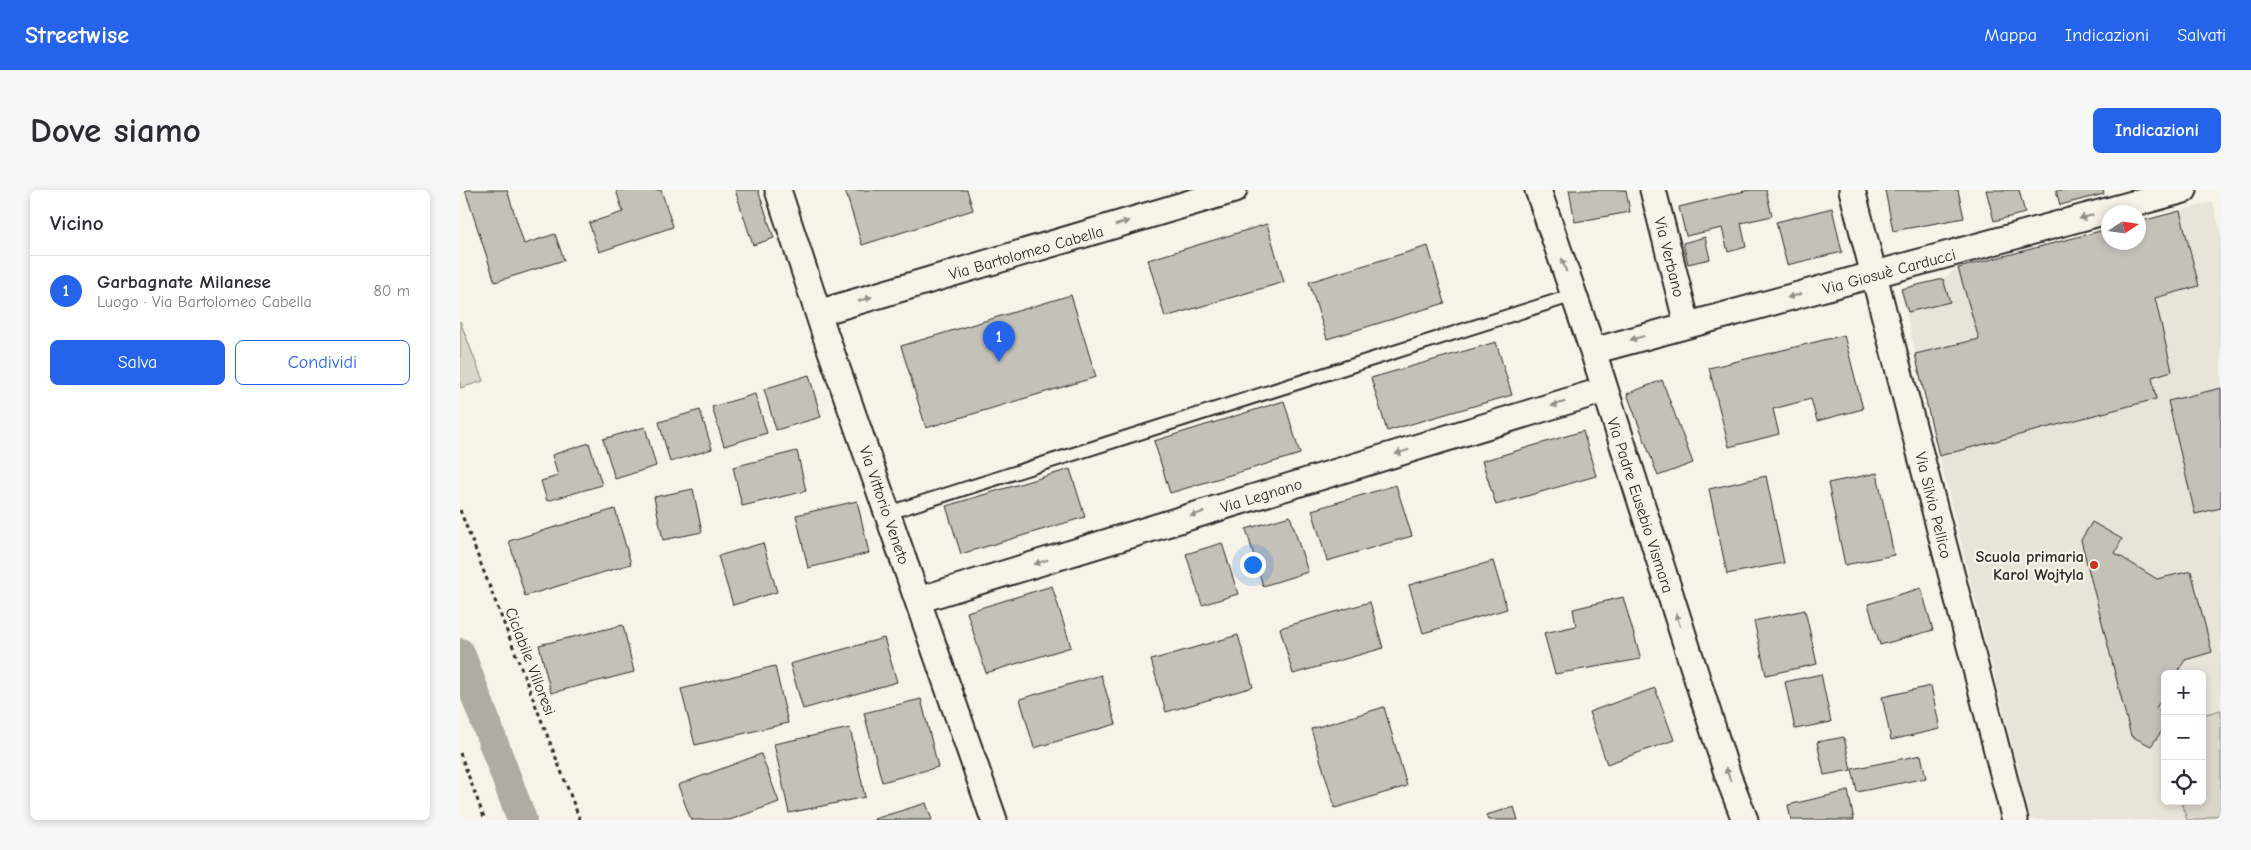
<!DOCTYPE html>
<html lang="it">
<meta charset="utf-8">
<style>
:root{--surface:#fff;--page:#f7f7f7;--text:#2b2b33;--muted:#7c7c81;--line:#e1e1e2;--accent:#2563eb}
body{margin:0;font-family:"Comic Neue",sans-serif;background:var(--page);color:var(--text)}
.controls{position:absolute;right:15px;bottom:15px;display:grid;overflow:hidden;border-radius:8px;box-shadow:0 2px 8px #0003}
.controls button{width:45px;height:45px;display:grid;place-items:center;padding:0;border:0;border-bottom:1px solid var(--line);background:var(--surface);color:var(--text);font:25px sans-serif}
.compass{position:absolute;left:1641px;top:15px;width:45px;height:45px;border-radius:50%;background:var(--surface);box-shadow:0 2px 8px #0003;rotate:78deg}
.you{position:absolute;left:792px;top:374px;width:18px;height:18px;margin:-12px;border:4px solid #fff;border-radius:50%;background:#1a73e8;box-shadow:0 0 0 8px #1a73e833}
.badge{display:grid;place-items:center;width:32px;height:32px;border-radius:50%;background:var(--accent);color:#fff;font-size:16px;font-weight:700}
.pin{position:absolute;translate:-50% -41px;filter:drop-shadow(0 1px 2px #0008)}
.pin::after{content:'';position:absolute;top:26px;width:18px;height:15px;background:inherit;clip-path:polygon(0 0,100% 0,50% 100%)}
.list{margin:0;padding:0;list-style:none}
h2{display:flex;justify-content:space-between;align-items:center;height:65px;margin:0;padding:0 20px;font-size:21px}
h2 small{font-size:16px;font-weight:400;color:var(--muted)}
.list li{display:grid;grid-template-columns:32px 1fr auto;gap:15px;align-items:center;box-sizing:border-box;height:70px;padding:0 20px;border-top:1px solid var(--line)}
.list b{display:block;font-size:19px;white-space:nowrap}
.list p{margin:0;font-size:16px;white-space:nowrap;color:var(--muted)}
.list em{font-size:16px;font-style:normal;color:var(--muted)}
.actions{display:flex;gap:10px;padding:15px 20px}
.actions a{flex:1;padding:11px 0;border:1px solid var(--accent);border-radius:8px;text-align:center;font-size:18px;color:var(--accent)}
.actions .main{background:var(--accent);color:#fff}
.icon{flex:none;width:28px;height:28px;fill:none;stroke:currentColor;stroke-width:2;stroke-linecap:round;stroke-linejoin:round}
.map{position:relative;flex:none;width:1761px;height:630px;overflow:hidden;border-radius:8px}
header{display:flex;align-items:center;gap:30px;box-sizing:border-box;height:70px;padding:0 25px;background:var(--accent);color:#fff}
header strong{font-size:24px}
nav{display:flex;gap:28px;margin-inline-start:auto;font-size:18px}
.intro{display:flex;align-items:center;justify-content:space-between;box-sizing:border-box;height:120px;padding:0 30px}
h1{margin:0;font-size:35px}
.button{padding:12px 22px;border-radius:8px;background:var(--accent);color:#fff;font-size:18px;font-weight:700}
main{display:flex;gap:30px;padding:0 30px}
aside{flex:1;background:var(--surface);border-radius:8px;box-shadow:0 2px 8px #0003}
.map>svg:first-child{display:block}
.built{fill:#e8e4da;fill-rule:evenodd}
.green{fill:#dad6cc;stroke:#82807c}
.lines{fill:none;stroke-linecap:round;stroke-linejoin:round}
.canal{stroke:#afaca4;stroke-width:30}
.building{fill:#c4c1b9;stroke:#2b2b2b}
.service-casing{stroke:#2b2b2b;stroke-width:16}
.minor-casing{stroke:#2b2b2b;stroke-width:29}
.path{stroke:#2b2b2b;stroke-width:3;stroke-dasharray:4 4;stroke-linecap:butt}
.service{stroke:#f7f3e8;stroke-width:12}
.minor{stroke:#f7f3e8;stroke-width:25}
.oneway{fill:#918f8a}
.poi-dot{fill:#c8321e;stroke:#f7f3e8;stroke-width:2}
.labels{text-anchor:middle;stroke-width:4.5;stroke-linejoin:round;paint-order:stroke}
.street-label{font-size:16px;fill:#2b2b2b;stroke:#f7f3e8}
.poi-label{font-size:16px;font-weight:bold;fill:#2b2b2b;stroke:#f7f3e8;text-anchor:end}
</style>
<header>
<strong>Streetwise</strong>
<nav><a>Mappa</a><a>Indicazioni</a><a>Salvati</a></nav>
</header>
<div class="intro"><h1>Dove siamo</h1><a class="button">Indicazioni</a></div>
<main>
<aside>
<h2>Vicino<small></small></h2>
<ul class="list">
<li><span class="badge">1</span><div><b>Garbagnate Milanese</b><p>Luogo · Via Bartolomeo Cabella</p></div><em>80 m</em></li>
</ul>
<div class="actions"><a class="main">Salva</a><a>Condividi</a></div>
</aside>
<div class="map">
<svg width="1761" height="630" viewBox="0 0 1761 630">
<rect width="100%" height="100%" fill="#f7f3e8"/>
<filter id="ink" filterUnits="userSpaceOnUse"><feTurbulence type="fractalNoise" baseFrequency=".02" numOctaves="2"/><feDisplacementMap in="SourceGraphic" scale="10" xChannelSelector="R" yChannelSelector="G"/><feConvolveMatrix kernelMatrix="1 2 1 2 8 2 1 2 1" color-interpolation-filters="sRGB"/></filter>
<g filter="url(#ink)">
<path class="built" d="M1753,12L1761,43V628L1755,630H1571L1479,266L1441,99L1483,89L1498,78L1648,39V52H1678L1679,31ZM1705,484H1742V611H1705Z"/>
<path class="green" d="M0,131L23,191L0,198Z
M1761,520V624L1740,630H1727L1721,611H1742V525Z"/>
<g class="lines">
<path class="canal" d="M0,463L62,630"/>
</g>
<path class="building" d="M5,0H47L64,54L95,44L104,70L35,92Z
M156,0H201L213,37L139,62L129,33L163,22Z
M275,0H298L314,48L293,55Z
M385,0H507L513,20L402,55Z
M1109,0H1166L1170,22L1115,32Z
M1289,0H1306L1312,26L1281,33L1286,57L1268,62L1262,38L1226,46L1219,17Z
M1425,0H1498L1504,28L1433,41Z
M1526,0H1559L1565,23L1534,31Z
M1596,0H1643L1644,4L1600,15Z
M1372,18L1382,62L1327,75L1316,32Z
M1720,21L1739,96L1695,108L1712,181L1692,187L1696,209L1479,266L1455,164L1519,149L1498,78L1648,39V52H1678V32Z
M807,34L824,92L705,127L688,70Z
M1245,47L1250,69L1228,74L1223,53Z
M968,56L985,113L867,149L849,92Z
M1483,89L1490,112L1448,122L1441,99Z
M611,105L636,187L466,238L441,156Z
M1384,145L1403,219L1357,231L1351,209L1313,219L1319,244L1269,257L1249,178Z
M1036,152L1052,205L927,241L911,188Z
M349,185L361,227L316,240L304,199Z
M1202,190L1233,273L1198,286L1167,204Z
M1761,198V318L1735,324L1708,211Z
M295,204L307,243L264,256L252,217Z
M824,211L840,264L710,303L694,251Z
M240,220L252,259L210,272L199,232Z
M185,237L196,276L155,289L143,249Z
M1123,241L1136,286L1036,315L1022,271Z
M129,253L142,295L87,311L81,291L98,286L92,265Z
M337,261L346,301L282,316L273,277Z
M610,279L625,327L501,364L486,316Z
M1417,283L1434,365L1385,375L1368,293Z
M1306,286L1324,373L1267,384L1249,299Z
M936,295L952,346L867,371L852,320Z
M233,299L242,342L203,350L194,307Z
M397,311L409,363L348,378L336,325Z
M155,319L171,374L65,406L49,351Z
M830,326L848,382L803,396L786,339Z
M1632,332L1662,349L1655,363L1697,389L1731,381L1752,462L1725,470L1716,484H1705V503L1696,518L1705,525V537L1691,556L1671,546L1621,350Z
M303,353L317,402L273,415L258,366Z
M762,353L778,404L742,415L726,364Z
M1033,371L1047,419L963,443L949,395Z
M592,396L611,457L526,483L507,422Z
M1461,398L1473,440L1420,455L1408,414Z
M1163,407L1181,469L1095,484L1084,443L1116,436L1113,419Z
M910,412L923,458L833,484L820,438Z
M1345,420L1357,474L1306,485L1294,431Z
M163,435L174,482L91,503L79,455Z
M778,445L793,497L706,522L691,470Z
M424,448L437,492L343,519L330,474Z
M315,476L328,533L235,555L221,499Z
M1361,484L1371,532L1335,539L1325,492Z
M641,485L656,534L574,558L560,509Z
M1471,496L1480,539L1431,550L1422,507Z
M1195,498L1214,550L1147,574L1129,522Z
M461,509L478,577L422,592L404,523Z
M924,517L947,596L875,618L851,539Z
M390,538L405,607L329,623L314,554Z
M1384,547L1391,580L1364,585L1357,552Z
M301,564L319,612L270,630H231L218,595Z
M1461,565L1466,588L1397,602L1392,579Z
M1388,601L1394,630H1331L1328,615Z
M466,613L472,630H414V629Z
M1054,617L1058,630H1028L1026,625Z"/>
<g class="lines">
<g class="service-casing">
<path id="service" d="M428,323L1114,105"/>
</g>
<g class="minor-casing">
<path id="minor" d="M318,0L364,141L534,630
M1078,0L1133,161L1268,586L1285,630
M1193,0L1227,134
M1392,0L1555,630
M358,123L774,0
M1133,161L1724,0
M458,410L1144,200"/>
</g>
<path class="path" d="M0,320L120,630
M0,563L25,630"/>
<use href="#service" class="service"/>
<use href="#minor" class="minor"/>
</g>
<defs><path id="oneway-solid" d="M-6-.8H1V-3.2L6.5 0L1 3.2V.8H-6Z" transform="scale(1.25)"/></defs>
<g class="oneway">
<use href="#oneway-solid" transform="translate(1626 27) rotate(165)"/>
<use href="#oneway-solid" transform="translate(662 33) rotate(-17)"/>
<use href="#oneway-solid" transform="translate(1104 75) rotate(-109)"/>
<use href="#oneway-solid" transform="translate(1334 106) rotate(165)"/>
<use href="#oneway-solid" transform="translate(405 109) rotate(-17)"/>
<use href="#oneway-solid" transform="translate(1177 148) rotate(164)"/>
<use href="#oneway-solid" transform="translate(1098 214) rotate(163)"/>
<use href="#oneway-solid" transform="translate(942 262) rotate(163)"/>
<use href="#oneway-solid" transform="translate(737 324) rotate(163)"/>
<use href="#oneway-solid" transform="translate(581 372) rotate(163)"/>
<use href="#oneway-solid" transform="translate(1218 430) rotate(-108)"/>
<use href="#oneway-solid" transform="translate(1268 584) rotate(-109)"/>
</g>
</g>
<circle class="poi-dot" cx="1634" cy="375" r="5"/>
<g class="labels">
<g class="street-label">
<text transform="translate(566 62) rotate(-16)" y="6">Via Bartolomeo Cabella</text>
<text transform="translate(1210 67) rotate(76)" y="6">Via Verbano</text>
<text transform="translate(1429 81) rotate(-15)" y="6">Via Giosuè Carducci</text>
<text transform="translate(801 305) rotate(-17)" y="6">Via Legnano</text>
<text transform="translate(425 315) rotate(71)" y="6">Via Vittorio Veneto</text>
<text transform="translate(1181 315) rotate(72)" y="6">Via Padre Eusebio Vismara</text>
<text transform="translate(1474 315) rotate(76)" y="6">Via Silvio Pellico</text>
<text transform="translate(71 471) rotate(69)" y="6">Ciclabile Villoresi</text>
</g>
<g class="poi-label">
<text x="1624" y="372">Scuola primaria<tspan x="1624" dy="18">Karol Wojtyla</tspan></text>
</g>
</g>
</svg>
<div class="controls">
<button>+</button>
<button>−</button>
<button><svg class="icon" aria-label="locate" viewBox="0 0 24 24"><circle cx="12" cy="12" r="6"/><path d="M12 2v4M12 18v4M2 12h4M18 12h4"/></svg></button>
</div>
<svg class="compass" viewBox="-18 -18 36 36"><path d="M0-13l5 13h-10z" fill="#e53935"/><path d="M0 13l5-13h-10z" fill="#7c7c81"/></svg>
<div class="you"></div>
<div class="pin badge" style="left:539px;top:172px">1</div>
</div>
</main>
